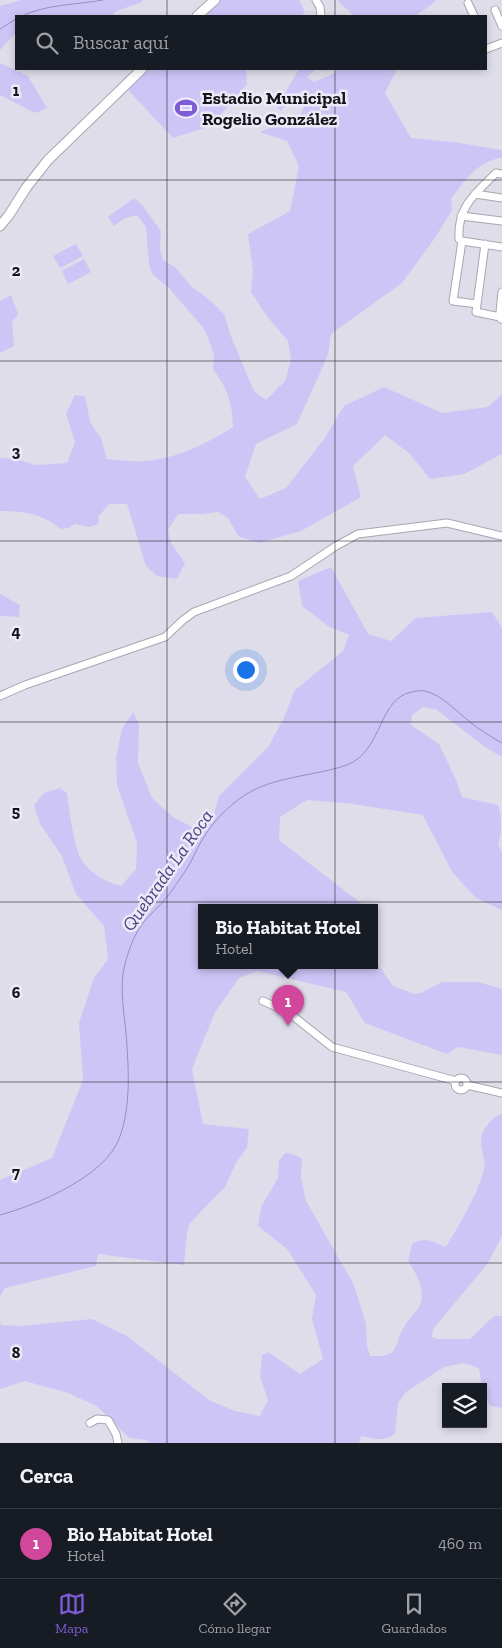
<!DOCTYPE html>
<html lang="es">
<meta charset="utf-8">
<style>
:root{--surface:#171b24;--page:#242831;--text:#f1f3f6;--muted:#9ea1a6;--line:#363941;--accent:#7e5cd6}
body{margin:0;font-family:"Zilla Slab",serif;background:var(--page);color:var(--text)}
.controls{position:absolute;right:15px;bottom:15px;display:grid;overflow:hidden;border-radius:0px;box-shadow:0 2px 8px #0003}
.controls button{width:45px;height:45px;display:grid;place-items:center;padding:0;border:0;border-bottom:1px solid var(--line);background:var(--surface);color:var(--text);font:25px sans-serif}
.you{position:absolute;left:245px;top:669px;width:18px;height:18px;margin:-12px;border:4px solid #fff;border-radius:50%;background:#1a73e8;box-shadow:0 0 0 8px #1a73e833}
.badge{display:grid;place-items:center;width:32px;height:32px;border-radius:50%;background:var(--accent);color:#fff;font-size:16px;font-weight:700}
.pin{position:absolute;translate:-50% -41px;filter:drop-shadow(0 1px 2px #0008)}
.pin::after{content:'';position:absolute;top:26px;width:18px;height:15px;background:inherit;clip-path:polygon(0 0,100% 0,50% 100%)}
.popup{position:absolute;left:198px;top:904px;width:180px;height:65px;box-sizing:border-box;display:grid;place-content:center;border-radius:0px;background:var(--surface);filter:drop-shadow(0 1px 4px #0005);font-size:16px;white-space:nowrap;color:var(--muted)}
.popup b{font-size:19px;color:var(--text)}
.popup::after{content:'';position:absolute;left:50%;top:100%;margin-left:-10px;border:10px solid transparent;border-top-color:var(--surface)}
.list{margin:0;padding:0;list-style:none}
h2{display:flex;justify-content:space-between;align-items:center;height:65px;margin:0;padding:0 20px;font-size:21px}
h2 small{font-size:16px;font-weight:400;color:var(--muted)}
.list li{display:grid;grid-template-columns:32px 1fr auto;gap:15px;align-items:center;box-sizing:border-box;height:70px;padding:0 20px;border-top:1px solid var(--line)}
.list b{display:block;font-size:19px;white-space:nowrap}
.list p{margin:0;font-size:16px;white-space:nowrap;color:var(--muted)}
.list em{font-size:16px;font-style:normal;color:var(--muted)}
.icon{flex:none;width:28px;height:28px;fill:none;stroke:currentColor;stroke-width:2;stroke-linecap:round;stroke-linejoin:round}
.map{position:relative;flex:none;width:502px;height:1443px;overflow:hidden}
.search{position:absolute;background:var(--surface);box-shadow:0 2px 8px #0003;left:15px;right:15px;top:15px;height:55px;display:flex;align-items:center;gap:12px;box-sizing:border-box;padding:0 18px;border-radius:0px;color:var(--muted);font-size:19px}
.sheet{height:135px;background:var(--surface)}
nav{display:flex;justify-content:space-around;align-items:center;box-sizing:border-box;height:70px;border-top:1px solid var(--line);background:var(--surface);font-size:14px;color:var(--muted)}
nav a{display:grid;justify-items:center;gap:2px}
nav .on{color:var(--accent)}
.map>svg:first-child{display:block}
.green{fill:#cec5f7}
.lines{fill:none;stroke-linecap:round;stroke-linejoin:round}
.stream{stroke:#978dc3;stroke-width:1}
.minor-casing{stroke:#a7a6b2;stroke-width:9}
.major-casing{stroke:#a7a6b2;stroke-width:11}
.minor{stroke:#fff;stroke-width:7}
.major{stroke:#fff;stroke-width:9}
.grid{fill:none;stroke:#141318;stroke-width:1;stroke-opacity:0.55}
.labels{text-anchor:middle;stroke-width:5;stroke-linejoin:round;paint-order:stroke}
.poi-label{font-size:18px;font-weight:bold;fill:#141318;stroke:#eceaf7;text-anchor:start}
.water-label{font-size:19px;font-style:italic;fill:#514084;stroke:#eceaf7}
.grid-label{font-size:16px;text-anchor:middle;font-weight:bold;fill:#141318;stroke:#eceaf7;stroke-width:5;stroke-linejoin:round;paint-order:stroke}
</style>
<div class="map">
<svg width="502" height="1443" viewBox="0 0 502 1443">
<rect width="100%" height="100%" fill="#dfddea"/>
<path class="green" d="M22,0H143L142,2L114,12L113,16H16V33L0,50V6Z
M219,0H299L305,12L301,16H208V11Z
M338,0H435V2L415,16H353C350,9 341,7 338,0Z
M0,63L28,76L47,108L35,113L0,95Z
M146,69H246L247,84L211,126L173,138L129,91L130,83Z
M299,69H316L307,77L314,82L333,74L339,69H397L385,93L411,138L454,142L502,150V157C475,164 467,178 451,199L452,210L435,238L402,283L331,334L328,355L297,424L256,444L245,477L260,499L286,488L324,439L344,406L384,387L442,413L488,407L502,394V454L464,474L430,479L409,453L385,435L353,466L361,497L301,531L259,543L238,536L228,518L218,512L201,514H178L168,530L171,543L185,563L177,579L157,576L146,566L127,504H109L99,516L98,524L90,527L75,524L69,528L61,529C38,512 28,512 0,511V458L17,459L35,465L67,463L75,442L66,414L75,395L85,396L90,422L101,438L107,459C120,460 133,462 146,461C178,458 206,444 233,427C232,401 228,390 213,369L214,355L205,330L169,288L153,275L149,264L146,227L137,215L125,218L114,226L108,217L134,198L142,205L161,231L160,249L163,260L175,267L191,286L211,301L224,314L232,339L254,391L266,400L285,381L291,360L288,341L266,315L251,292L253,271L248,234L290,211L299,166L287,141L260,132L272,127L294,128L306,103L305,89L290,99L281,111L277,107Z
M76,244L83,256L60,268L53,256Z
M84,259L91,272L68,284L62,271Z
M11,295L18,314L12,322L14,346L0,353V301Z
M331,567L368,634L391,641L416,618L492,612L502,628V757L485,747L437,710L423,707L412,715L411,725L439,744L457,782L462,797L498,805C502,819 502,831 498,845L502,852V910L476,898L452,872L423,815L353,804L307,800L280,817L279,840L366,907H202V965H374V920L376,924L377,963L393,986L414,994L421,993L442,982H478L502,989V1055L458,1047L447,1054L365,1023L346,992L257,971L239,978L215,1012L192,1069L203,1124L249,1129L247,1148L237,1161L225,1187L190,1223L187,1232L184,1265L98,1254L96,1266L5,1288L0,1296V1180L52,1158L83,1080L79,1023L94,978L108,959L104,926L76,894L62,856L40,824L34,805L44,793L60,788L67,793C69,808 74,851 83,862C93,875 106,882 121,886L136,869L137,843L117,785L116,758L122,729L133,712L139,724L138,763L152,798L173,817L192,827L213,818L219,796L268,747L283,720L295,690L343,651L349,635L328,626L302,606L298,581Z
M0,594L20,605L19,617L0,616Z
M502,1113V1236L488,1263L433,1329L432,1337L437,1339H470L494,1316H502V1408L490,1406L483,1393L479,1368L464,1363L444,1367L406,1392L398,1403L395,1434C384,1442 374,1439 361,1436L359,1443H148L147,1440L129,1438L97,1406L68,1393L25,1381L0,1389V1320L1,1325L20,1326L92,1319L127,1336L209,1400L235,1411L260,1416L268,1400L260,1377L262,1355L268,1352L300,1374L323,1359L312,1319L316,1295L287,1249L258,1226L261,1207L278,1178L279,1161L285,1153H288L300,1157L302,1160L301,1177L306,1201L353,1283L366,1323L367,1345L370,1356C401,1357 392,1348 404,1327C408,1319 416,1313 420,1305C426,1290 416,1273 408,1261L412,1244C425,1236 433,1242 446,1247C460,1223 476,1198 484,1170C487,1158 477,1144 483,1132C487,1124 494,1117 502,1113Z"/>
<g class="lines">
<path class="stream" d="M22,16C46,4 77,5 103,0
M0,29L16,19
M0,1215C37,1205 104,1177 119,1139C130,1111 129,1076 127,1047C126,1023 120,998 123,974C126,957 132,938 143,923C150,914 159,907 166,898C173,890 179,880 186,870C192,861 196,850 202,840C213,822 227,807 245,795C274,776 316,776 347,765C383,751 378,698 412,692C416,691 421,690 425,691C442,695 456,711 470,722C480,730 491,737 502,743"/>
<g class="minor-casing">
<path id="minor" d="M316,0L320,7L321,16
M468,3L474,16
M495,10L502,26
M486,49L502,43
M475,194L502,198
M461,216L502,221
M462,241L502,247
M485,244L476,312L500,317
M477,304L453,301L462,241L459,239C457,207 475,194 496,173L502,174
M501,319L500,312L502,292
M0,696L25,685L165,637L183,620L194,612L291,576L336,546L358,534L447,523L502,536
M263,1001L288,1012L332,1047L456,1081
M455 1084a6 6 0 1 1 12 0a6 6 0 1 1-12 0Z
M467,1085L502,1093
M90,1423L97,1419L108,1420L116,1434L118,1443"/>
</g>
<g class="major-casing">
<path id="major" d="M197,16L215,0
M0,226L9,215L26,188L48,160L142,69"/>
</g>
<use href="#minor" class="minor"/>
<use href="#major" class="major"/>
</g>
<path class="grid" d="M167,0V16M335,0V16M167,69V1443M335,69V1443M0,180H502M0,361H502M0,541H502M0,722H502M0,902H502M0,1082H502M0,1263H502"/>
<defs>
<g id="stadium-bare" transform="scale(1.725)"><path d="M0-5a6.5 5 0 1 0 0 10a6.5 5 0 1 0 0-10ZM-3.5-1.8h7v3.6h-7Z" fill="#7e5cd6" stroke="#eceaf7" stroke-width="2.5" paint-order="stroke"/></g>
</defs>
<g fill-rule="evenodd">
<use href="#stadium-bare" x="186" y="108"/>
</g>
<g class="labels">
<g class="poi-label">
<text x="202" y="104">Estadio Municipal<tspan x="202" dy="21">Rogelio González</tspan></text>
</g>
<g class="water-label">
<text transform="translate(167 870) rotate(-55)" y="7">Quebrada La Roca</text>
</g>
</g>
<g class="grid-label">
<text x="16" y="96">1</text>
<text x="16" y="276">2</text>
<text x="16" y="457">3</text>
<text x="16" y="637">4</text>
<text x="16" y="817">5</text>
<text x="16" y="998">6</text>
<text x="16" y="1178">7</text>
<text x="16" y="1358">8</text>
</g>
</svg>
<div class="controls">
<button><svg class="icon" aria-label="layers" viewBox="0 0 24 24"><path d="M12 4l9 5-9 5-9-5zM3 14l9 5 9-5"/></svg></button>
</div>
<div class="you"></div>
<div class="pin badge" style="left:288px;top:1026px;background:#d1479c">1</div>
<div class="popup"><b>Bio Habitat Hotel</b>Hotel</div>
<div class="search"><svg class="icon" aria-label="search" viewBox="0 0 24 24"><circle cx="10" cy="10" r="6"/><path d="M15 15l6 6"/></svg>Buscar aquí</div>
</div>
<section class="sheet">
<h2>Cerca<small></small></h2>
<ul class="list">
<li><span class="badge" style="background:#d1479c">1</span><div><b>Bio Habitat Hotel</b><p>Hotel</p></div><em>460 m</em></li>
</ul>
</section>
<nav>
<a class="on"><svg class="icon" aria-label="map" viewBox="0 0 24 24"><path d="M3 6l6-2 6 2 6-2v14l-6 2-6-2-6 2zM9 4v14M15 6v14"/></svg>Mapa</a>
<a><svg class="icon" aria-label="directions" viewBox="0 0 24 24"><path d="M12 3l9 9-9 9-9-9zM9 14v-3h6M13 9l2 2-2 2"/></svg>Cómo llegar</a>
<a><svg class="icon" aria-label="saved" viewBox="0 0 24 24"><path d="M7 4h10v16l-5-4-5 4z"/></svg>Guardados</a>
</nav>
